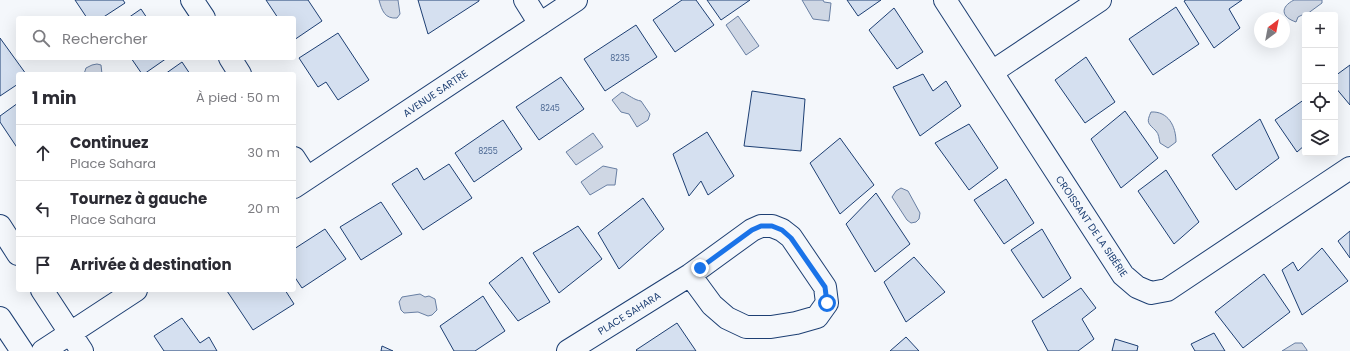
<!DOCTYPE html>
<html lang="fr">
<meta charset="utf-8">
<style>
:root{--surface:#fff;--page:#f2f2f3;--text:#2b2b33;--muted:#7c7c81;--line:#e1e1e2}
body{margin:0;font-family:Poppins,sans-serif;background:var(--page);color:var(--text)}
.controls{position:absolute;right:12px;top:12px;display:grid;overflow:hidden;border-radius:4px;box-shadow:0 4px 16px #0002}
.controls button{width:36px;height:36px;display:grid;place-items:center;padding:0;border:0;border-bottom:1px solid var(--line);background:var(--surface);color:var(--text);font:20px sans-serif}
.compass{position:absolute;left:1254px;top:12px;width:36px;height:36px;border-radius:50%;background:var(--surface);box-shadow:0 4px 16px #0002;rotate:32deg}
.stop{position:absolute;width:12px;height:12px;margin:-9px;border:3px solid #1a73e8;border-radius:50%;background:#fff}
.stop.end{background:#1a73e8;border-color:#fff;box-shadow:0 1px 4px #0008}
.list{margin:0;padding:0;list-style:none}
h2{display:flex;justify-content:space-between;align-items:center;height:52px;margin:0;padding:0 16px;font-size:17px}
h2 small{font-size:13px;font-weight:400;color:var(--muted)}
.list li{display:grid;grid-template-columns:26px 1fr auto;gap:12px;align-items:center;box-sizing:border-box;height:56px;padding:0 16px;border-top:1px solid var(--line)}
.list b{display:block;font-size:15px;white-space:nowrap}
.list p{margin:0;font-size:13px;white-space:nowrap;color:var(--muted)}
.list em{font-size:13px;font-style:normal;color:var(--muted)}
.icon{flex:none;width:22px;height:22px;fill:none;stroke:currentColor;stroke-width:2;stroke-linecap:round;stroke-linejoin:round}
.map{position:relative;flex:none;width:1350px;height:351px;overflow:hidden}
.search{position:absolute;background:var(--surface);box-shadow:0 4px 16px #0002;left:16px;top:16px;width:280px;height:44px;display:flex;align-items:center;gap:10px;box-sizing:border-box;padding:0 14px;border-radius:4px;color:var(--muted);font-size:15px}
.panel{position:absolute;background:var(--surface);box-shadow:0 4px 16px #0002;left:16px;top:72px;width:280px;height:220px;border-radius:4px}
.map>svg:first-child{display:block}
.water{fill:#cfd7e4;stroke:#687fa3}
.building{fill:#d5e0f0;stroke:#1d3f73}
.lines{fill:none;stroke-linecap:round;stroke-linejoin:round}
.minor-casing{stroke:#1d3f73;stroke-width:24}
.minor{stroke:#f4f7fb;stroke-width:22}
.route{stroke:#1a73e8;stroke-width:5}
.labels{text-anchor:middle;stroke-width:3;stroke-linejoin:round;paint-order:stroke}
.number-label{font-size:8px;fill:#4b6792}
.street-label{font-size:10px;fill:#1d3f73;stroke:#f4f7fb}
</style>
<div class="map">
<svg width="1350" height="351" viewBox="0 0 1350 351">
<rect width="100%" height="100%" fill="#f4f7fb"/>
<path class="water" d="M379,0H398L400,14L397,18C385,19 382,11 379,0Z
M802,0H823L824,2L831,3L829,21L813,19Z
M1294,0H1322V3L1307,14H1304L1298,17L1296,22C1281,17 1280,7 1294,0Z
M738,16L759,46L746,55L726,25Z
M97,64L101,65L102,74H84L86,68L92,65Z
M622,92C629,95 634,100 641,101L650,114L648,120L637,127L629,114L621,112L612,100Z
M1151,112C1168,111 1176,126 1176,142L1168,148L1160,143C1159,139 1159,134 1156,131C1148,123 1146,123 1151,112Z
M593,133L603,147L576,165L566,152Z
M603,166L617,169L615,185H607L590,195L581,182Z
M901,188L908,191L920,213L919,219L916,222L911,223L907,220L892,197L896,191Z
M420,294L425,297L429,296L435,299L437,310L432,315L428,316L418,312L404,313L401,310L399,302L402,297Z
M1295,343H1302L1307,350V351H1282Z"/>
<path class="building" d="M75,0H123L125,3L102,18H87Z
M266,0H308L322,21L294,40V18H278Z
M418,0H479V1L428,34Z
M682,0H696L714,25L675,52L653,20Z
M707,0H750L721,20Z
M847,0H881L858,16Z
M1186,0H1242L1229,9L1240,28L1214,48L1184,1Z
M1176,7L1199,44L1153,75L1129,39Z
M894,8L923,52L897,69L869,30Z
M141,9L147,18H128Z
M636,25L657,57L605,91L584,59Z
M338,33L369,80L338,100L326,82L318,87L299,58Z
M0,38L26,74H18V84L0,96Z
M1086,57L1115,102L1085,123L1055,80Z
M131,58H167L144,74H142Z
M182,62L190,74H165Z
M1350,65V105L1335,87V76Z
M923,74L933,91L946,81L961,106L920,136L893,87Z
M561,77L584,109L539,140L516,107Z
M752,91L805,99L801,151L744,146Z
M1305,99V145L1297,152L1275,120Z
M18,103V149L0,122V116Z
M1125,111L1158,158L1121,188L1091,139Z
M1260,119L1279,158L1236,190L1212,155Z
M503,120L522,149L474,182L455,153Z
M969,124L998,168L969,190L935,143Z
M707,132L734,176L708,195L701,181L689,196L673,154Z
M840,138L874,185L840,214L810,163Z
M449,164L472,198L423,230L392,184L417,168L424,180Z
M1166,170L1199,222L1174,244L1138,191Z
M1006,179L1034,223L1004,244L974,200Z
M876,193L910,244L875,272L846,224Z
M643,198L664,229L619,269L598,233Z
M381,202L402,234L361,260L340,227Z
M578,226L602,259L559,293L533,253Z
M325,229L346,259L302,288L294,276V249Z
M1042,229L1071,278L1043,298L1011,250Z
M1350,231V258L1338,241Z
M1322,248L1348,281L1302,315L1282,270L1293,262L1298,271Z
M522,257L550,302L518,321L489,283Z
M914,257L945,292L906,322L884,282Z
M1264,274L1290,312L1243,348L1215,312Z
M1081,288L1096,308L1082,319L1094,339L1078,351H1048L1032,321Z
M228,290H285L294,304L253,330L227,291Z
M483,296L505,331L475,351H454L440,326Z
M182,318L200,343L209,337L217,351H164L154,336Z
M677,323L696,351H637L636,350Z
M1214,333L1225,351H1195L1191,344Z
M906,337L919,351H890Z
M1115,339L1138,346L1137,351H1112Z
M382,346L393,351H381Z"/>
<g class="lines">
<g class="minor-casing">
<path id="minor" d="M192,0L204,18
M525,0L540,24
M945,0L1123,275L1137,287L1151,293L1167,290L1350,168
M230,58L240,74
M992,72L1100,0
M294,158L307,178
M294,187L576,0
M0,226L18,254
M42,290L82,351
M0,318L22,351
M43,351L136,290
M568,351L690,275L752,230L761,226H772L782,230L791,237L825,287L827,303L817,317L796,323L771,327H746L727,318L712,305L690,275"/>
</g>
<use href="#minor" class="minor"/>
</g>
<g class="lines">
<path class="route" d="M700,268L752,230L761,226H772L782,230L791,238L825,287L827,303"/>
</g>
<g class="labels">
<g class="number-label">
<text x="620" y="61">8235</text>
<text x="550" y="111">8245</text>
<text x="488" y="154">8255</text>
</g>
<g class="street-label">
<text transform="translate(435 93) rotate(-34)" y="4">AVENUE SARTRE</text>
<text transform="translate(1092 226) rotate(56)" y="4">CROISSANT DE LA SIBÉRIE</text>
<text transform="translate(629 313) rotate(-32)" y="4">PLACE SAHARA</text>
</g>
</g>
</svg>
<div class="controls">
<button>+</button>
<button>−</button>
<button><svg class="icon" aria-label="locate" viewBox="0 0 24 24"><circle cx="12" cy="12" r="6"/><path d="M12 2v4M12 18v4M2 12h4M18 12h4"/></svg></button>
<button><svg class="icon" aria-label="layers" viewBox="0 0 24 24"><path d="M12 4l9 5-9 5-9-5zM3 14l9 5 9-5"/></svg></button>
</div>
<svg class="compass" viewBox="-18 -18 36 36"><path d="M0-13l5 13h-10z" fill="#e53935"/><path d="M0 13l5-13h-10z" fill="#7c7c81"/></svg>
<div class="stop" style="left:827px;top:303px"></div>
<div class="stop end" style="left:700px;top:268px"></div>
<div class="search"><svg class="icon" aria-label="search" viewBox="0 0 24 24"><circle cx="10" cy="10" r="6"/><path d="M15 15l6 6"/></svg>Rechercher</div>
<section class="panel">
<h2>1 min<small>À pied · 50 m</small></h2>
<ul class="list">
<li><svg class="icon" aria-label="ahead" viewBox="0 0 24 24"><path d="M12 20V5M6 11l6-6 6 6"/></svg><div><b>Continuez</b><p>Place Sahara</p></div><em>30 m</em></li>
<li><svg class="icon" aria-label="left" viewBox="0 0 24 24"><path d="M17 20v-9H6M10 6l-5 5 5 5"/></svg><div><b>Tournez à gauche</b><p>Place Sahara</p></div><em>20 m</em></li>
<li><svg class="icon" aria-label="arrive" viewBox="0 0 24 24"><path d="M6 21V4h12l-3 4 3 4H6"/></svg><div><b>Arrivée à destination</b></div></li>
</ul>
</section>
</div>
